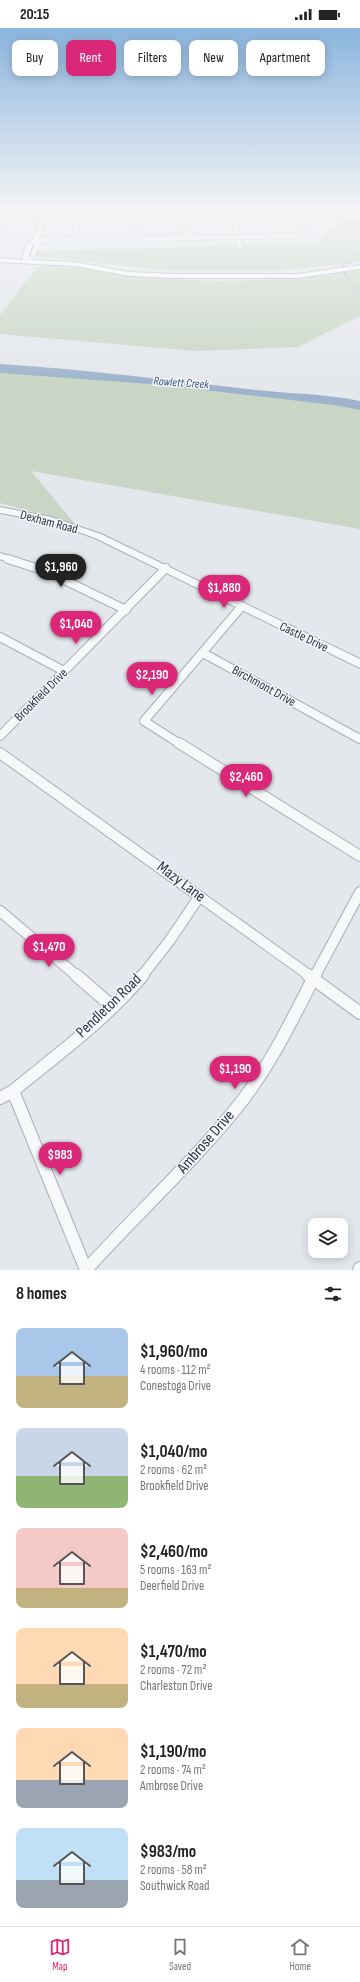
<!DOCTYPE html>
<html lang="en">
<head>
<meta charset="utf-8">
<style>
	:root { --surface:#fff; --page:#f2f2f2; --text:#222; --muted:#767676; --line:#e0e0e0; --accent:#db2777 }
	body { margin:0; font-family:"Sofia Sans Condensed",sans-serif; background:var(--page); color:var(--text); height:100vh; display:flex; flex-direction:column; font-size:15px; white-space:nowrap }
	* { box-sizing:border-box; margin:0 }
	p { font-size:13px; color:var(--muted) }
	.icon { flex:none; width:22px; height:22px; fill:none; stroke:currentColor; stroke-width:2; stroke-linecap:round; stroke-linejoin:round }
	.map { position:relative; height:1242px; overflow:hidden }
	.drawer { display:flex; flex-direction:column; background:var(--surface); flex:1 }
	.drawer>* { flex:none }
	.banner { position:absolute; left:12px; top:12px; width:336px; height:36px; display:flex; gap:8px }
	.tools { position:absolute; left:308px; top:1190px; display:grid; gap:8px }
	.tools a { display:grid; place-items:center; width:40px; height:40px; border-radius:8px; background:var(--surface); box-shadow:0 2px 10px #0003; font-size:20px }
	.price { position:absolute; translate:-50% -34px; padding:0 9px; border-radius:14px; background:var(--accent); color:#fff; font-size:13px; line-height:26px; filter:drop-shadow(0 1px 2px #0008) }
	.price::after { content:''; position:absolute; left:50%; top:24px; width:12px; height:9px; margin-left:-6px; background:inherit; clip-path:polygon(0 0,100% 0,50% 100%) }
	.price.current { background:#222; color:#fff }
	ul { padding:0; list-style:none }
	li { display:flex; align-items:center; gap:12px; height:100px; padding:0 16px }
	li span { display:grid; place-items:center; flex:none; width:112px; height:80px; border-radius:8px; color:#555 }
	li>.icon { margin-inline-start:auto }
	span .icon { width:48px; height:48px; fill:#fffc; stroke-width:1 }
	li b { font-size:17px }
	h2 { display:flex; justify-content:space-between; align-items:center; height:48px; padding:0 16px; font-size:17px }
	.pill { padding:0 14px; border-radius:8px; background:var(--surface); box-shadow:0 2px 10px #0003; font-size:14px; line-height:36px }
	.pill.current { background:var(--accent); color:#fff }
	.status { display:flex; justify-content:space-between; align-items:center; height:28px; padding:0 20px; background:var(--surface); direction:ltr }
	.status svg { height:11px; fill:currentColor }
	.dock { display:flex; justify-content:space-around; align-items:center; height:56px; border-top:1px solid var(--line); background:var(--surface); font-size:11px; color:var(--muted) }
	.dock a { display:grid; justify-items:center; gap:2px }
	.dock .current { color:var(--accent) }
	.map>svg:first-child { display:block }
</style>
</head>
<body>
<div class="status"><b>20:15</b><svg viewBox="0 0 49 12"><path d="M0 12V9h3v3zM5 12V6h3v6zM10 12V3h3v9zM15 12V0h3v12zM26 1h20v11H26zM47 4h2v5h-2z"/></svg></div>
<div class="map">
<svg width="360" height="1242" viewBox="0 0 360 1242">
	<rect width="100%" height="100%" fill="#e4e7ec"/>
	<path fill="#c9d6c5" d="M 341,190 L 360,192 L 360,234 L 274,243 L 171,243 L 35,228 L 37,223 L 315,216 Z
		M 41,236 L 102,243 L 144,250 L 217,253 L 299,251 L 360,242 L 360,288 L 298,319 L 195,323 L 0,306 L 0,287 L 25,254 Z
		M 0,344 L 138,352 L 360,378 L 360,501 L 31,443 L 75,496 L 0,475 Z"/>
	<path fill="#9fb4cc" d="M 0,336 C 83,341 165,352 248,361 C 285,366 323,365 360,373 L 360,382 L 334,377 L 150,356 L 0,345 Z"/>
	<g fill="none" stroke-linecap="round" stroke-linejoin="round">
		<path stroke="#9fb4cc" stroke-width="1" d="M 360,225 L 353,233 L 342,237 L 346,248 L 360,263"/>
		<g stroke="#a9aeb7" stroke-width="5">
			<path id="minor-far4" d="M 137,180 L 133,208 L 141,211 L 293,208 L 298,206 L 328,180
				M 185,180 L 186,211
				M 233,180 L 240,219
				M 342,180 L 360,183
				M 234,184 L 265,184
				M 0,212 L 15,180
				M 35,212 L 73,211 L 80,183 L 47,182"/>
		</g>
		<g stroke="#a9aeb7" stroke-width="8">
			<path id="minor-far3" d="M 0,528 L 11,532"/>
		</g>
		<g stroke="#a9aeb7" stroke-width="10">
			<path id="minor-far2" d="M 8,531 L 48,544 L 126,582
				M 0,609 L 64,643
				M 203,625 L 360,711
				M 0,708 L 166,540
				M 180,716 L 144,693 L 242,578"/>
		</g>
		<g stroke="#a9aeb7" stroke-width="12">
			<path id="minor-far1" d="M 179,715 L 360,828
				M 0,725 L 310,948
				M 0,883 L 77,948
				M 142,948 L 170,912 L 199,869
				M 315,948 L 360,864"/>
		</g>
		<g stroke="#a9aeb7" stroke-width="14">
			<path id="minor" d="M 76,947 L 113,979
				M 308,947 L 360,985
				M 13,1063 L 86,1242
				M 0,1070 L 13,1063 C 58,1026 105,992 143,947
				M 86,1242 C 137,1185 195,1133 242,1073 C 272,1034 293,990 315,947
				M 359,1242 L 360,1240"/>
		</g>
		<g stroke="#a9aeb7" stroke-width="2">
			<path id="tertiary" d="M 0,479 L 51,489 L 101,506 L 360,631 L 360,640 L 95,510 L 50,494 L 0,485 Z"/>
		</g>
		<g stroke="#a9aeb7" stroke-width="2">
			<path id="secondary" d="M 46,180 L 50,180 L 38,212 L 41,215 L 32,232 L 74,234 L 130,244 L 175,246 L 298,246 L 360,237 L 360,241 L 298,250 L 175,250 L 130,248 L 74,238 L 0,234 L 0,230 L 23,232 L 22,230 L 28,215 L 33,211 ZM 35,215 L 30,229 L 28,230 L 33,216 Z"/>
		</g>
		<use href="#minor-far4" stroke="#f7f8fa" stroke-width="4"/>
		<use href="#minor-far3" stroke="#f7f8fa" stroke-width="6"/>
		<use href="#minor-far2" stroke="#f7f8fa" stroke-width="8"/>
		<use href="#minor-far1" stroke="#f7f8fa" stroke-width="10"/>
		<use href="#minor" stroke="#f7f8fa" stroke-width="12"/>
		<use href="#tertiary" fill="#f7f8fa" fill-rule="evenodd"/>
		<use href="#secondary" fill="#fff" fill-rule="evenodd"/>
	</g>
	<linearGradient id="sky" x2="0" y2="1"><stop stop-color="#8bb4dd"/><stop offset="0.51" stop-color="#f3f4f6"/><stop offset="1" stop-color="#f3f4f6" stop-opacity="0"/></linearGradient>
	<rect width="360" height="354" fill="url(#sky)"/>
	<g text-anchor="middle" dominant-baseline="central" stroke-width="3" stroke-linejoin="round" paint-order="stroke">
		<g font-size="12" font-style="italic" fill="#34527a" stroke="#f4f6f9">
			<text transform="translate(181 355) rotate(4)">Rowlett Creek</text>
		</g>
		<g font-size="13" fill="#2b3445" stroke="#f4f6f9">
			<text transform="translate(49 494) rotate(15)">Dexham Road</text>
			<text transform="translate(304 609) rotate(26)">Castle Drive</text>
			<text transform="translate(264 658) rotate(29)">Birchmont Drive</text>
			<text transform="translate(41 667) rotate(-45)">Brookfield Drive</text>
		</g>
		<g font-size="16" fill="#2b3445" stroke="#f4f6f9">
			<text transform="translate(181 854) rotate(37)">Mazy Lane</text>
			<text transform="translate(109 978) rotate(-44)">Pendleton Road</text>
			<text transform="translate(206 1114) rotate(-49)">Ambrose Drive</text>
		</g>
	</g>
</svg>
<div class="tools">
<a><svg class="icon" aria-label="layers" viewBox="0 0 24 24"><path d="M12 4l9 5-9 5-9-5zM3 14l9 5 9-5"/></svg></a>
</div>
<b class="price current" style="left:61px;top:560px">$1,960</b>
<b class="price" style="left:224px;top:581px">$1,880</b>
<b class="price" style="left:76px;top:617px">$1,040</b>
<b class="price" style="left:152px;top:668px">$2,190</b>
<b class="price" style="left:246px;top:770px">$2,460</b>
<b class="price" style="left:49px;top:940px">$1,470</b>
<b class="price" style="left:235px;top:1062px">$1,190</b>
<b class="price" style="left:60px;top:1148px">$983</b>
<div class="banner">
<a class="pill">Buy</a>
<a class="pill current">Rent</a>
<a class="pill">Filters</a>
<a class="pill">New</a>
<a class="pill">Apartment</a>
</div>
</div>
<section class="drawer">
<h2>8 homes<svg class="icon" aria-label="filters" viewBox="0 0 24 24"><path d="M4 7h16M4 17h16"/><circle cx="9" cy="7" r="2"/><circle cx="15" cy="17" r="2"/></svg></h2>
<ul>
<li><span style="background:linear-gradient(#a9c7e8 60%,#c2b280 0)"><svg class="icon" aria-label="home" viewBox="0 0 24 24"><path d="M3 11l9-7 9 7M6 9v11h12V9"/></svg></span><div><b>$1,960/mo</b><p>4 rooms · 112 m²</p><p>Conestoga Drive</p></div></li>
<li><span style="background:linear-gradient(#c9d6e8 60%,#8fb573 0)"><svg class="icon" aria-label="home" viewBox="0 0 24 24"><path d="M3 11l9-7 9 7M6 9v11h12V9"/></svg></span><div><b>$1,040/mo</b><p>2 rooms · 62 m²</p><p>Brookfield Drive</p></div></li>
<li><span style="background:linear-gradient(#f6c9c9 75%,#c2b280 0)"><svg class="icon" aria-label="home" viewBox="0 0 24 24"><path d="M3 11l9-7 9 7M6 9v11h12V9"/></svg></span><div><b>$2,460/mo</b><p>5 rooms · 163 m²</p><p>Deerfield Drive</p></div></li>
<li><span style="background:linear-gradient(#ffd9b3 70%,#c2b280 0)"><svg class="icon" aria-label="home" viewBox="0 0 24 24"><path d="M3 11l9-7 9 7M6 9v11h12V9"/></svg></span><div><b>$1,470/mo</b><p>2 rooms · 72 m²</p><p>Charleston Drive</p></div></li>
<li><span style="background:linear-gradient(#ffd9b3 65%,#9aa5b1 0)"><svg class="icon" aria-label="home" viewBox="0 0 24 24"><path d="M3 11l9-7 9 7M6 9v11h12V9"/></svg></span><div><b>$1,190/mo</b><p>2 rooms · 74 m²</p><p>Ambrose Drive</p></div></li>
<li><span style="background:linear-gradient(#bfe0f5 65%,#9aa5b1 0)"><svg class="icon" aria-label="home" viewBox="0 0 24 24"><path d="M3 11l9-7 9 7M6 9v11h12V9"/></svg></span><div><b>$983/mo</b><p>2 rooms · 58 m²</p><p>Southwick Road</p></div></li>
</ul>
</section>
<nav class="dock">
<a class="current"><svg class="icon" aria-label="map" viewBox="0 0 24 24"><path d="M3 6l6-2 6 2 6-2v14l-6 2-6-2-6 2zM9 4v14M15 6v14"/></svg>Map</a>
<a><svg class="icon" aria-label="saved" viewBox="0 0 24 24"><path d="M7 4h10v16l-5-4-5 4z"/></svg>Saved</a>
<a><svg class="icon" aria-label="home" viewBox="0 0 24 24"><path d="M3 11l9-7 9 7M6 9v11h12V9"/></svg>Home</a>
</nav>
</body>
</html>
